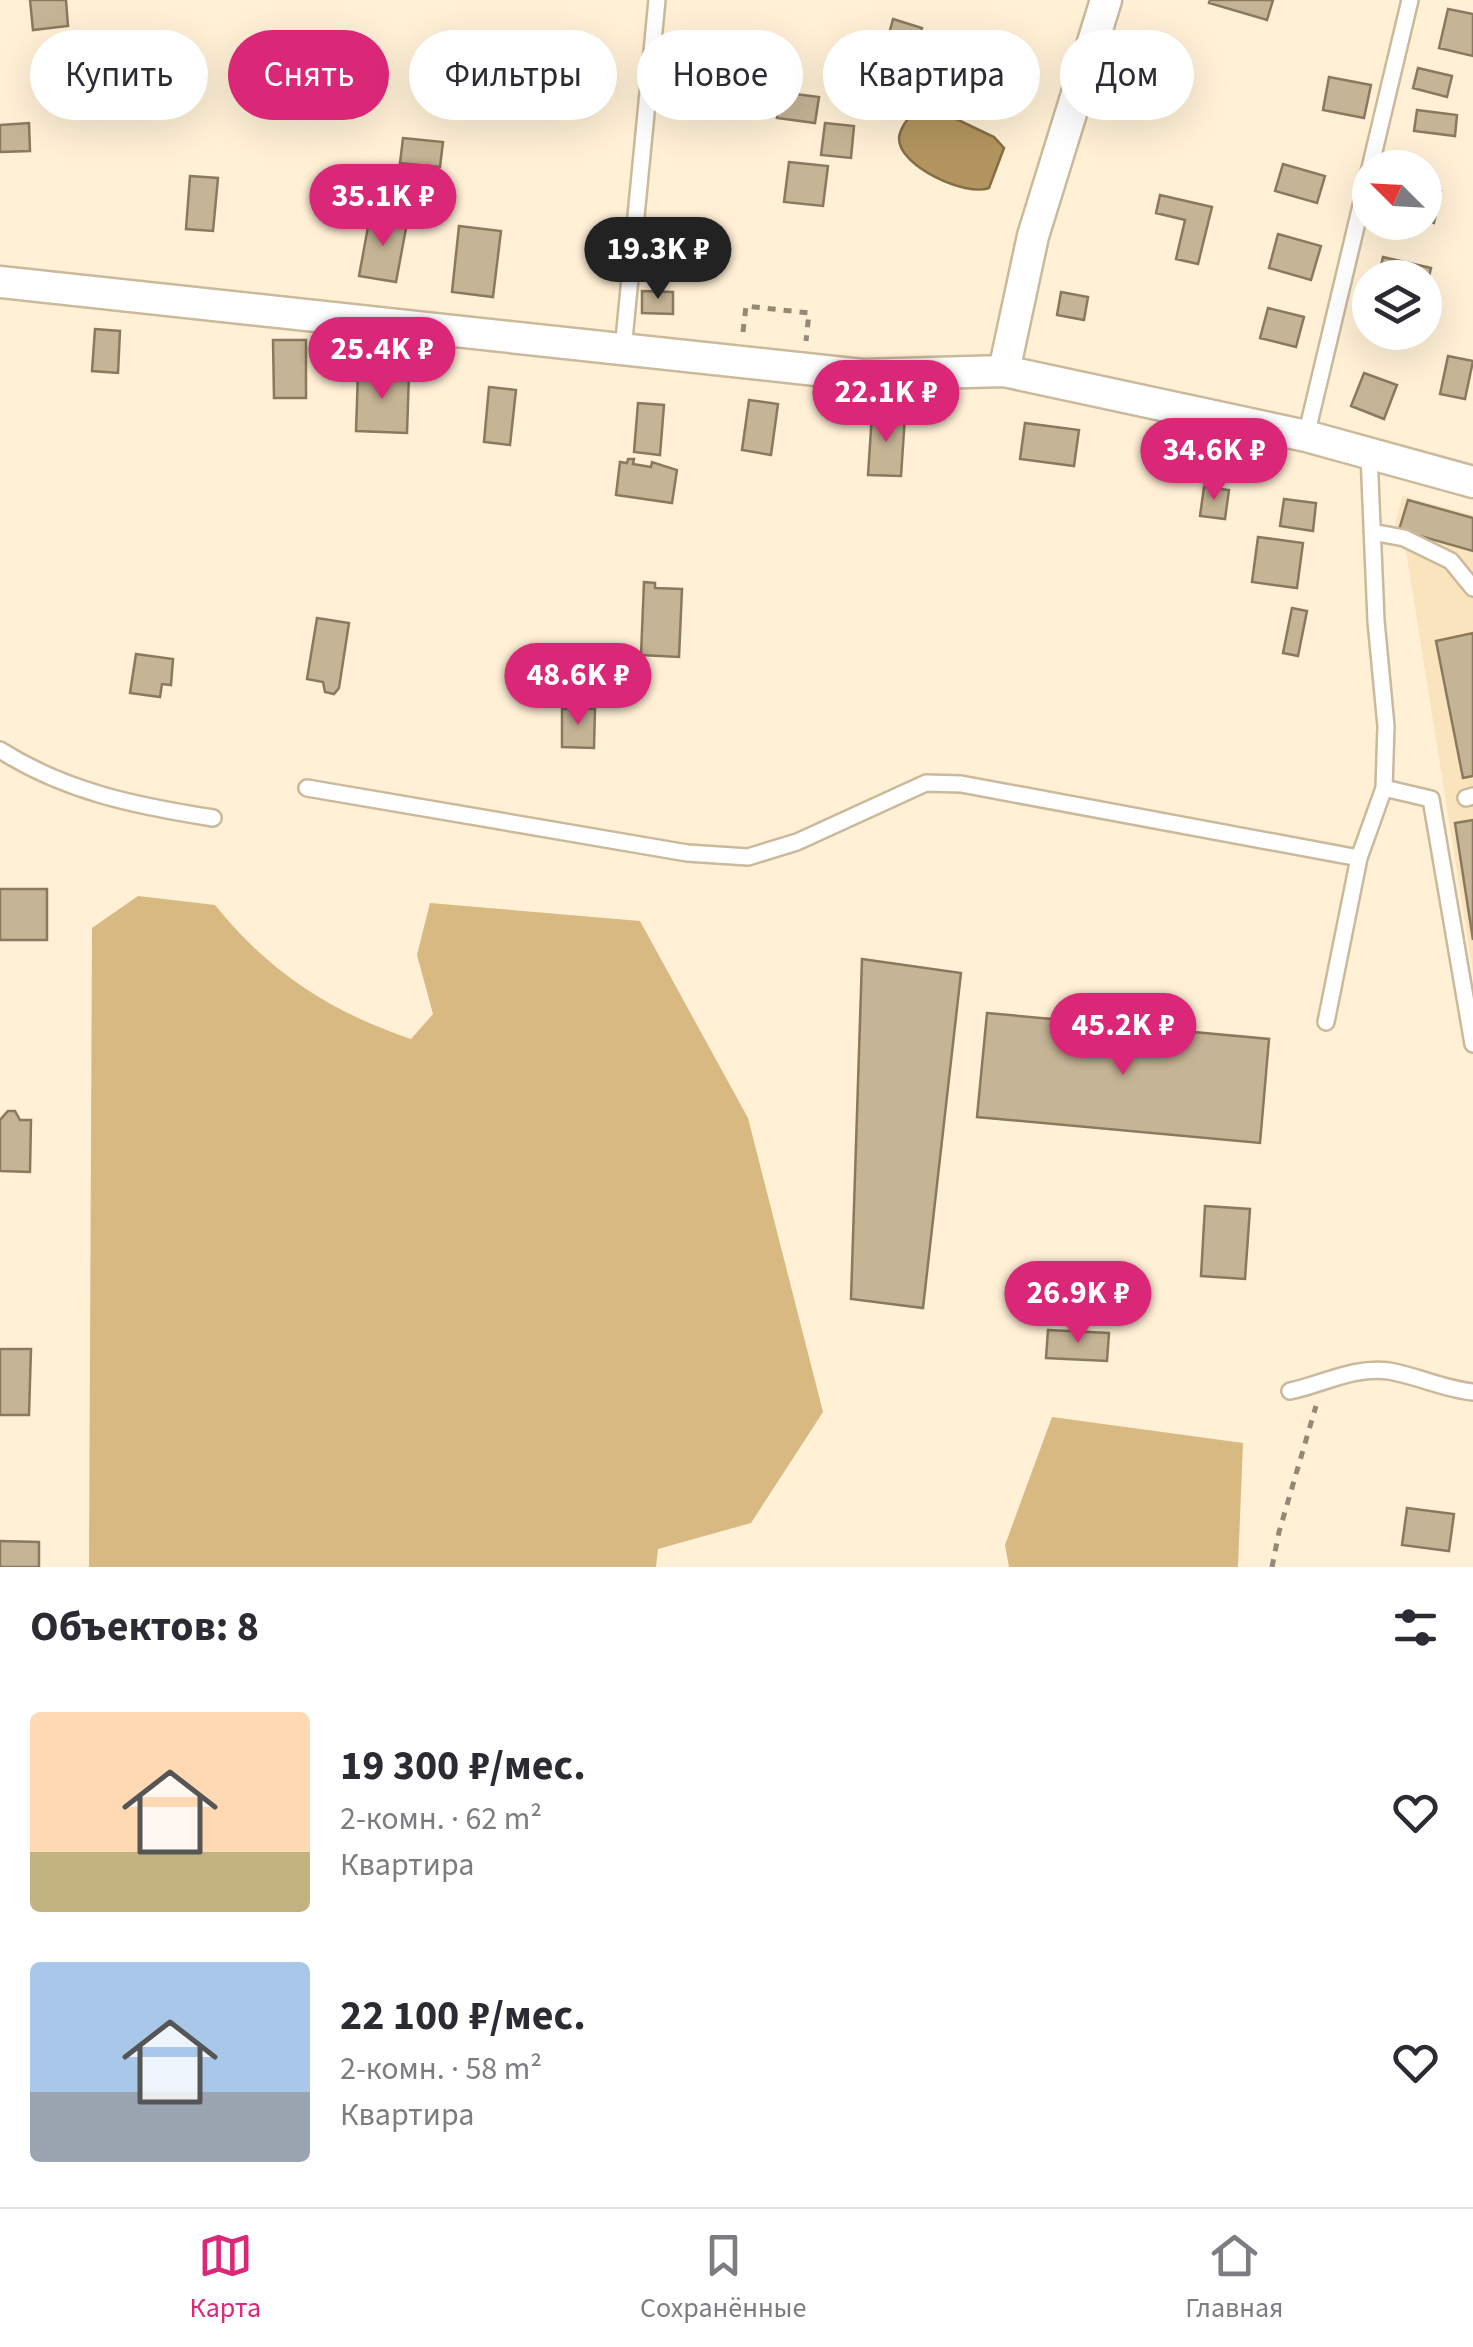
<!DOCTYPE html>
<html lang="ru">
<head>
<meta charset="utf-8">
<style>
	:root { --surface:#fff; --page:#f2f2f3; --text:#2b2b33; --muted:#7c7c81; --line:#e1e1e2; --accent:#db2777 }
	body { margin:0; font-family:"Source Sans 3",sans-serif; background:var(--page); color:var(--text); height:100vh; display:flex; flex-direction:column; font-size:38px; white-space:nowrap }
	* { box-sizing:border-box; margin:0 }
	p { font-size:32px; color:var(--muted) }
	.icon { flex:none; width:55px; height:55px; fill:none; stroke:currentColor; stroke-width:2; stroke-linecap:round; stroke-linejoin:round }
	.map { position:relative; height:1567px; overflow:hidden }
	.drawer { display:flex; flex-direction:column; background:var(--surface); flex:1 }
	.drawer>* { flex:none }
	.hud { position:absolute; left:30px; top:30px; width:1415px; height:90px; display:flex; gap:20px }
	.needle { width:65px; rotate:294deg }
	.buttons { position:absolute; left:1352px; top:150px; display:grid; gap:20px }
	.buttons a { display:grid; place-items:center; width:90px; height:90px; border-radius:50%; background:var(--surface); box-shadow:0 10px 40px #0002; font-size:50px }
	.price { position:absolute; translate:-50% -85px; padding:0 22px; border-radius:35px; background:var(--accent); color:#fff; font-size:32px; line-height:65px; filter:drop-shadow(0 2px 5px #0008) }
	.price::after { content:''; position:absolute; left:50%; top:60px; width:30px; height:22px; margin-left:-15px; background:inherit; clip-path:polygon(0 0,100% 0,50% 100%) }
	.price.selected { background:#222; color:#fff }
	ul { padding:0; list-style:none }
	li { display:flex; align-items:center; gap:30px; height:250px; padding:0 30px }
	li span { display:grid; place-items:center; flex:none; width:280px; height:200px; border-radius:10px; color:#555 }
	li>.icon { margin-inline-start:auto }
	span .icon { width:120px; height:120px; fill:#fffc; stroke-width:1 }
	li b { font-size:42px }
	h2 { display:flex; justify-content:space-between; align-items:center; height:120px; padding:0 30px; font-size:42px }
	.pill { padding:0 35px; border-radius:45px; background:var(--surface); box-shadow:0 10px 40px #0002; font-size:35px; line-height:90px }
	.pill.selected { background:var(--accent); color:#fff }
	.menu { display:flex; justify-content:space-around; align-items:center; height:140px; border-top:2px solid var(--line); background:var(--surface); font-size:28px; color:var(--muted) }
	.menu a { display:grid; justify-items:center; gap:5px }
	.menu .selected { color:var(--accent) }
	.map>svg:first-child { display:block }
</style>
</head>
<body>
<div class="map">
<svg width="1473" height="1567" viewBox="0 0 1473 1567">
	<rect width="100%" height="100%" fill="#fff0d6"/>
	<path fill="#fae4bd" d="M 1403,496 L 1473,515 L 1473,972 L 1403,532 L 1394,529 Z"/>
	<path fill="#d8b982" d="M 138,896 L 215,905 C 270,973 329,1011 411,1039 L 433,1014 L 417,955 L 430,903 L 640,921 L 748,1118 L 823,1412 L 751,1523 L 658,1549 L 656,1567 L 89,1567 L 92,928 Z
		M 1052,1417 L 1243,1443 L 1238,1567 L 1009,1567 L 1005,1545 Z"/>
	<path fill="#b3955f" stroke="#856e45" stroke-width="2.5" d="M 931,107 L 994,137 L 1004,148 L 989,188 C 966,197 898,166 899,138 C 900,127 909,118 915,110 Z"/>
	<path fill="#c5b495" stroke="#8a795c" stroke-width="2.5" d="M 30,0 L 66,0 L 68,26 L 33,30 Z
		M 1210,0 L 1273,0 L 1267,20 L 1209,3 Z
		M 1448,9 L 1473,14 L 1473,56 L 1439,48 Z
		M 893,19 L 922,28 L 914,57 L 885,49 Z
		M 693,43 L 725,46 L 723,58 L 731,62 L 730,73 L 722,75 L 720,87 L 689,84 Z
		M 1418,68 L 1452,76 L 1447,97 L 1413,88 Z
		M 1329,77 L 1371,85 L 1364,118 L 1323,110 Z
		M 780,92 L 819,97 L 815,123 L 777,118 Z
		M 1417,110 L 1457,115 L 1455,136 L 1414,131 Z
		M 29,123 L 30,151 L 0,152 L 0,125 Z
		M 825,123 L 854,126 L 851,158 L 821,155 Z
		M 403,138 L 443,142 L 440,167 L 400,163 Z
		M 789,162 L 828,166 L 823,206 L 784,202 Z
		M 1283,164 L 1325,176 L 1317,203 L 1275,191 Z
		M 190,176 L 218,178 L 213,231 L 186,229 Z
		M 1425,188 L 1441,191 L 1434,223 L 1425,221 Z
		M 1160,195 L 1212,207 L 1198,264 L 1176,259 L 1185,220 L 1156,213 Z
		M 370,216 L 407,223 L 396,282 L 359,276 Z
		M 459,226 L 501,231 L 493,297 L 452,292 Z
		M 1278,234 L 1321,246 L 1311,280 L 1269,268 Z
		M 1383,257 L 1431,268 L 1425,294 L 1425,278 L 1378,278 Z
		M 642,291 L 673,292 L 673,314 L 642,313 Z
		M 1061,292 L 1088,297 L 1084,320 L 1057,315 Z
		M 1268,308 L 1304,317 L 1296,347 L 1260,338 Z
		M 95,329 L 120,331 L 118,373 L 92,371 Z
		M 273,340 L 306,340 L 306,398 L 274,398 Z
		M 1448,356 L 1473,361 L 1465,399 L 1440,394 Z
		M 358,372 L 409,374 L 407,433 L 356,431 Z
		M 1364,373 L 1397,385 L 1384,419 L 1351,406 Z
		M 489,387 L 516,390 L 510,445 L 484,442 Z
		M 749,400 L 778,404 L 771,455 L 742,450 Z
		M 638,403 L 664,405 L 660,455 L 634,452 Z
		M 872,414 L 905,416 L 901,476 L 868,475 Z
		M 1025,423 L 1079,430 L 1074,466 L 1020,459 Z
		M 628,459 L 634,459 L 633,464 L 651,467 L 652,462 L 677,470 L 672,503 L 616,495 L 620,462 L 627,463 Z
		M 1204,487 L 1229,490 L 1225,519 L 1200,516 Z
		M 1284,499 L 1316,503 L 1313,531 L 1280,526 Z
		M 1408,500 L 1473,518 L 1473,551 L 1399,530 Z
		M 1258,537 L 1303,543 L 1297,588 L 1252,582 Z
		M 644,582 L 655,583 L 655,588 L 682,589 L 679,657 L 641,655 Z
		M 1292,608 L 1307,611 L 1298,656 L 1283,653 Z
		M 317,618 L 349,623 L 339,688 L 334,694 L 325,692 L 323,682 L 307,679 Z
		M 1473,633 L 1473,776 L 1463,778 L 1436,641 Z
		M 136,654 L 173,659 L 171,685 L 162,684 L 160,697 L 130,693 Z
		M 562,709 L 595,709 L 594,748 L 562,747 Z
		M 1473,820 L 1473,940 L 1455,823 Z
		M 0,889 L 47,889 L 47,940 L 0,940 Z
		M 862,959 L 961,973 L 923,1308 L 851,1299 Z
		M 987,1013 L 1269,1039 L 1260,1143 L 977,1117 Z
		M 8,1111 L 15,1111 L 20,1120 L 31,1120 L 30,1172 L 0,1171 L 0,1120 Z
		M 1205,1206 L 1250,1209 L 1245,1279 L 1201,1276 Z
		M 1048,1330 L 1109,1333 L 1107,1361 L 1046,1358 Z
		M 0,1349 L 31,1349 L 29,1415 L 0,1415 Z
		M 1407,1508 L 1454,1514 L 1449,1551 L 1402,1545 Z
		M 0,1541 L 39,1542 L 39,1567 L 0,1567 Z"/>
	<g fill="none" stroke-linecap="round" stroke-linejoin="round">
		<g stroke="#cab99a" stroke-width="20">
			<path id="lane" d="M 1370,168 L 1410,0
				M 623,350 L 657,0
				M 1306,436 L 1370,168
				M 1372,532 L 1404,538 L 1451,561 L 1473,588
				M 0,750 C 66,792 137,806 213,818
				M 307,788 L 687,853 L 748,857 L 797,842 L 926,783 L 961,784 L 1359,858 L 1384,788 L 1386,726 L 1376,621 L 1369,454
				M 1384,788 L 1431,799 L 1473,1044
				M 1466,798 L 1473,796
				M 1326,1022 L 1359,858
				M 1290,1391 C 1323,1384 1355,1366 1389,1371 C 1418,1376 1443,1389 1473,1392"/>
		</g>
		<g stroke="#cab99a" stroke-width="35">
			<path id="street" d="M 0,282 L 862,375 L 1004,371 L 1306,436 L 1473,482
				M 1004,371 L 1033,236 L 1106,0"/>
		</g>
		<path stroke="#948976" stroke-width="5" stroke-dasharray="8 8" stroke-linecap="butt" d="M 743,332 L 746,306 L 809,313 L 806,341
			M 1272,1567 L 1279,1532 L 1316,1406"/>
		<use href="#lane" stroke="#fff" stroke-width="15"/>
		<use href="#street" stroke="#fff" stroke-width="30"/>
	</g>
</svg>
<div class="buttons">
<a><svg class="needle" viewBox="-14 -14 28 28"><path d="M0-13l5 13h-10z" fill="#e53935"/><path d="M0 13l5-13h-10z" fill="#7c7c81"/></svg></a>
<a><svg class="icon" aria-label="layers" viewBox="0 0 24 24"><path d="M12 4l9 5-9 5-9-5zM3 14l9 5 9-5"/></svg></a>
</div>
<b class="price" style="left:383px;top:249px">35.1K ₽</b>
<b class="price selected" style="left:658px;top:302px">19.3K ₽</b>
<b class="price" style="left:382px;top:402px">25.4K ₽</b>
<b class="price" style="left:886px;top:445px">22.1K ₽</b>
<b class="price" style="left:1214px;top:503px">34.6K ₽</b>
<b class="price" style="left:578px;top:728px">48.6K ₽</b>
<b class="price" style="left:1123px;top:1078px">45.2K ₽</b>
<b class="price" style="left:1078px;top:1346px">26.9K ₽</b>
<div class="hud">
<a class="pill">Купить</a>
<a class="pill selected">Снять</a>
<a class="pill">Фильтры</a>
<a class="pill">Новое</a>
<a class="pill">Квартира</a>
<a class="pill">Дом</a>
</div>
</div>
<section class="drawer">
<h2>Объектов: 8<svg class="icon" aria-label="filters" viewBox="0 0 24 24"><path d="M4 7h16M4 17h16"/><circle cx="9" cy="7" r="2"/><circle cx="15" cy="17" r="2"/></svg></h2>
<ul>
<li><span style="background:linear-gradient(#ffd9b3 70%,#c2b280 0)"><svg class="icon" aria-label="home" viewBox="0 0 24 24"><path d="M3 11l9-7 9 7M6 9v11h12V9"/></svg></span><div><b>19 300 ₽/мес.</b><p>2-комн. · 62 m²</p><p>Квартира</p></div><svg class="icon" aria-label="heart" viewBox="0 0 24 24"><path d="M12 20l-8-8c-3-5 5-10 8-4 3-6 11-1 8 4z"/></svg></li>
<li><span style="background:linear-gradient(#a9c7e8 65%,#9aa5b1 0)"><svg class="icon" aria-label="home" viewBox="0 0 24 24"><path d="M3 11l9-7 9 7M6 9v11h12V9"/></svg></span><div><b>22 100 ₽/мес.</b><p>2-комн. · 58 m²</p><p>Квартира</p></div><svg class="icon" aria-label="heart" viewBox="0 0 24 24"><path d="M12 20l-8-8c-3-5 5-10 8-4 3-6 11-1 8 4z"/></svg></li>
</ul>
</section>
<nav class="menu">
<a class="selected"><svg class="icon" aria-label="map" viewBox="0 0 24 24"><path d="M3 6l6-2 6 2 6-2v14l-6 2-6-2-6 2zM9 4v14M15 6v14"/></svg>Карта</a>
<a><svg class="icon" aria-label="saved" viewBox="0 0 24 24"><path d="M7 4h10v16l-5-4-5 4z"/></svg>Сохранённые</a>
<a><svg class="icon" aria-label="home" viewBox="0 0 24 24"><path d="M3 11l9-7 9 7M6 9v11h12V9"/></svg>Главная</a>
</nav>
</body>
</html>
